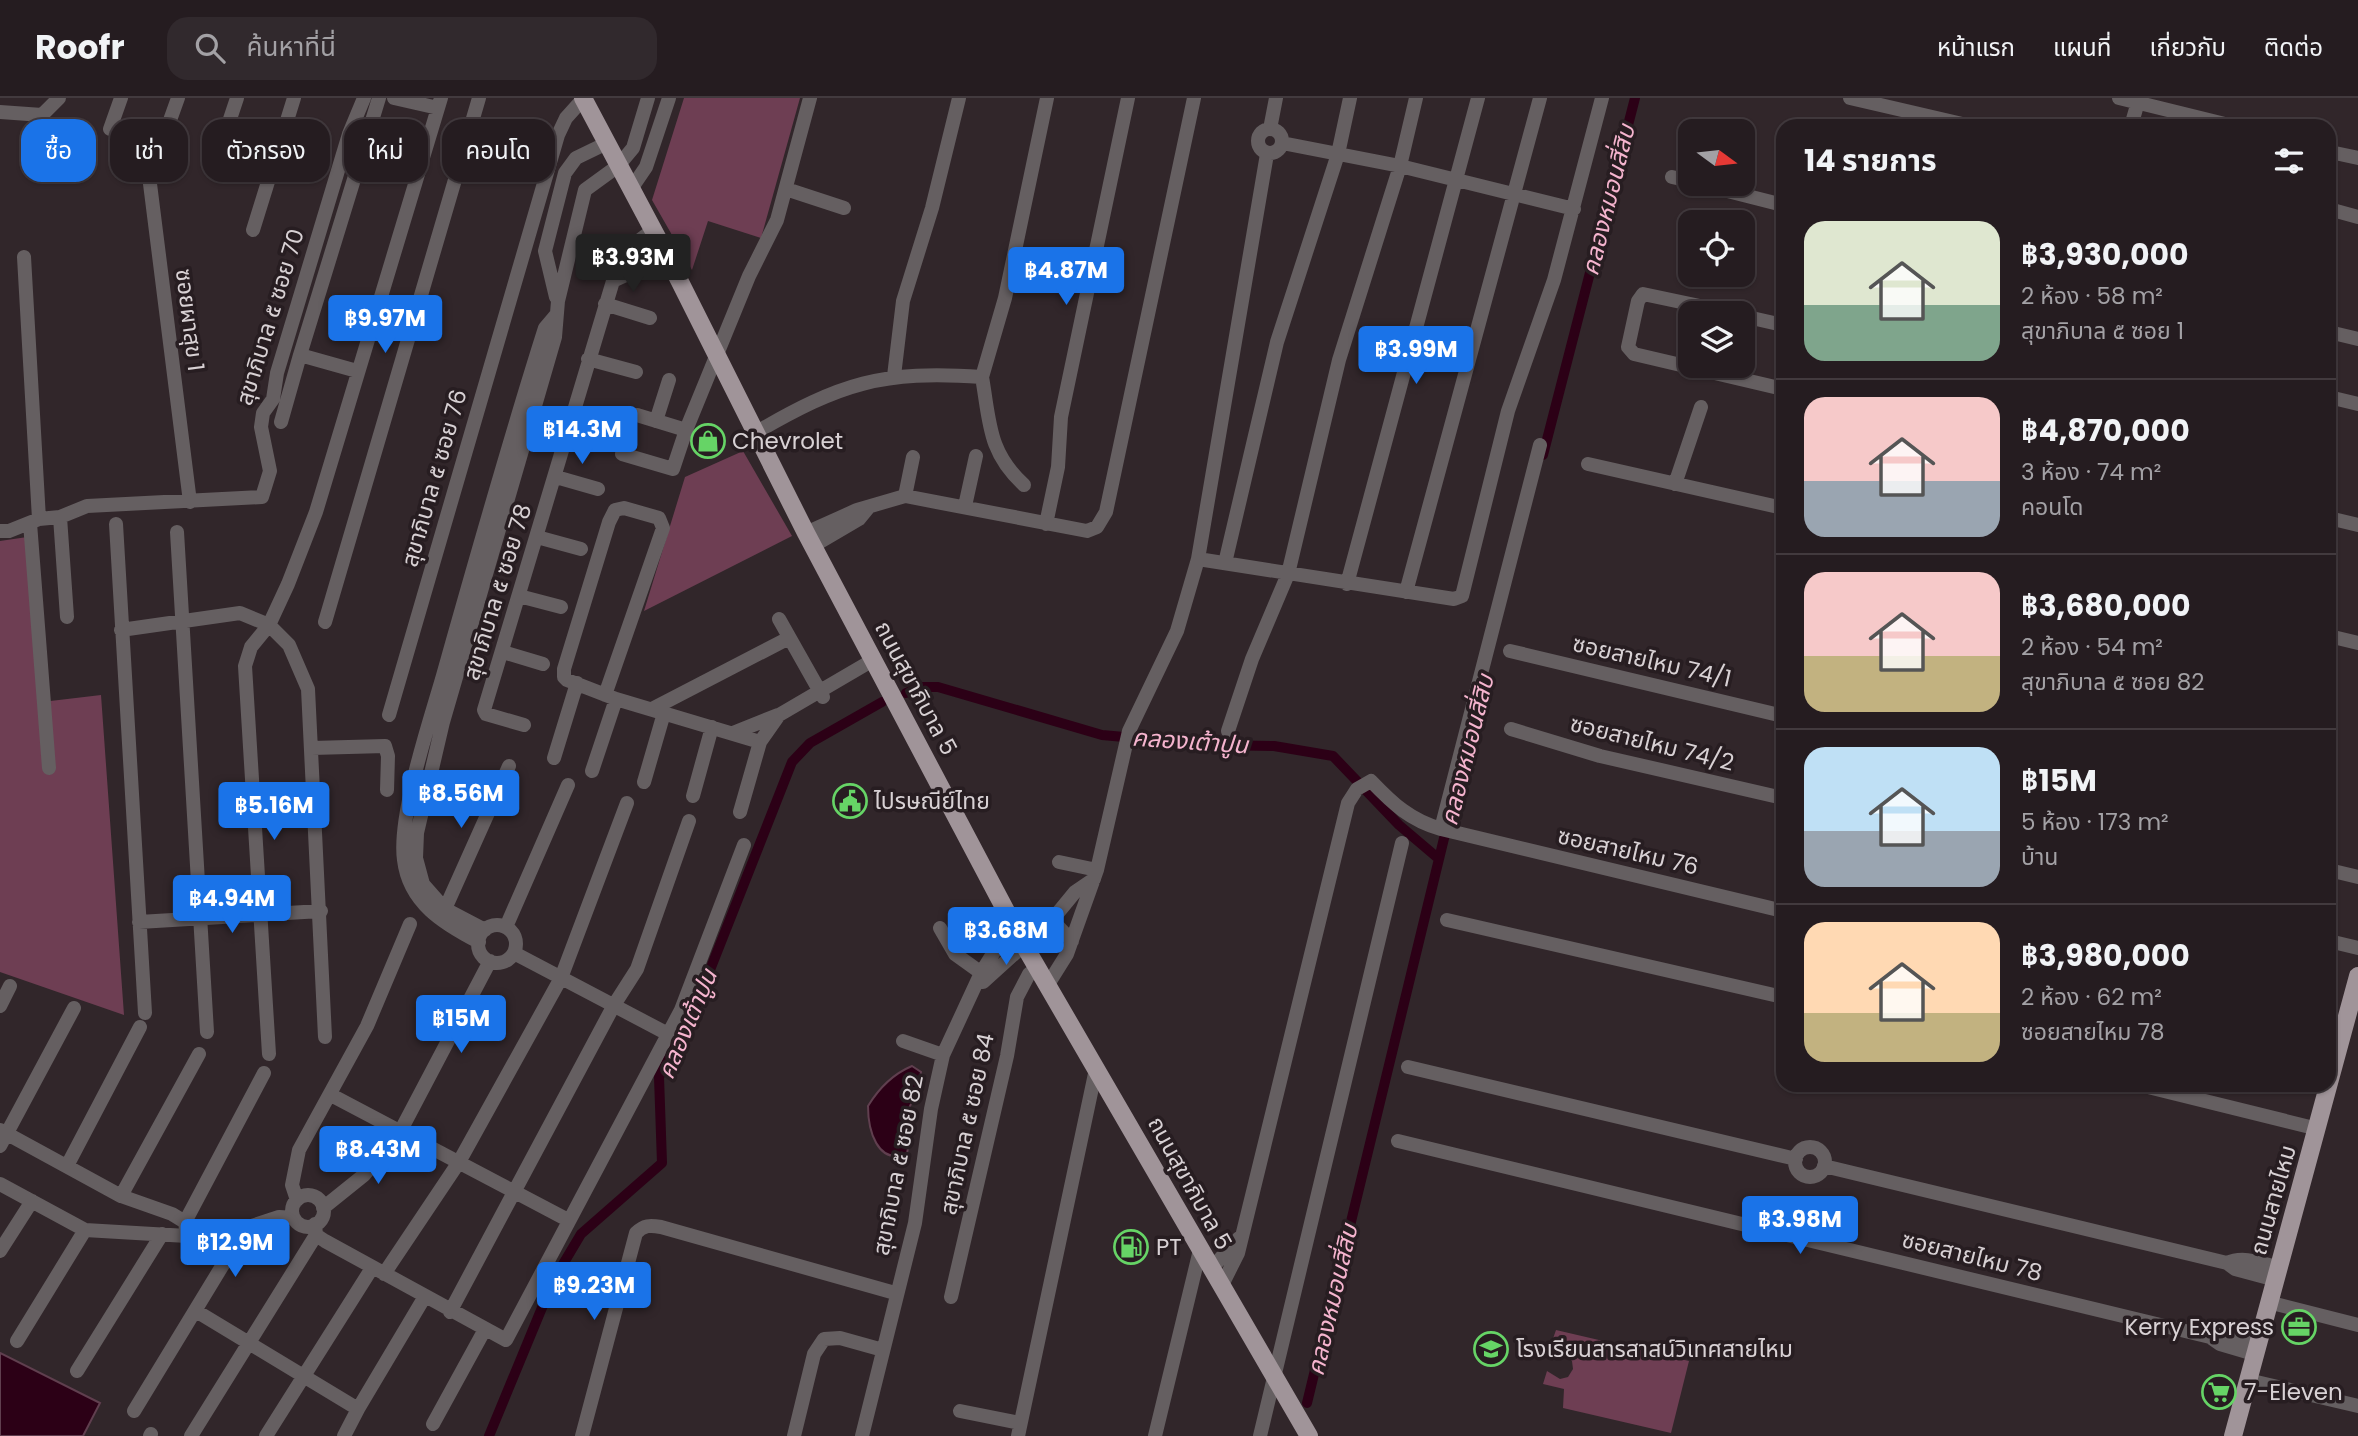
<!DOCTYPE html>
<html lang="th">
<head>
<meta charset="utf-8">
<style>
	:root { --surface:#251c20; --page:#31292d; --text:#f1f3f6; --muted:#a3a1a5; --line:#423a3e; --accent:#1a73e8 }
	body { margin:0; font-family:Poppins,"Noto Sans Thai",sans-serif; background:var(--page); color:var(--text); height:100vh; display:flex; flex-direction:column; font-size:26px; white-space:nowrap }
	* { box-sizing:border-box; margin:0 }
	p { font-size:23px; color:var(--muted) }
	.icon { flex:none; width:38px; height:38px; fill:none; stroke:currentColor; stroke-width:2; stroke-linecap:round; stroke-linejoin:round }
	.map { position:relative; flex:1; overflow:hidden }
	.drawer { position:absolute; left:1776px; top:21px; width:560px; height:973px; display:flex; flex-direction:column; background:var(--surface); border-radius:21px; box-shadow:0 2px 5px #0004,0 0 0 2px var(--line) }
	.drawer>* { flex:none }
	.guide { position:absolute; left:21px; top:21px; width:665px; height:63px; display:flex; gap:14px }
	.needle { width:46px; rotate:105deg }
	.buttons { position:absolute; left:1678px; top:21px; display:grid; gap:14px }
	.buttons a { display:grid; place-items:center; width:77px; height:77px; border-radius:14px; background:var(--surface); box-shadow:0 2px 5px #0004,0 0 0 2px var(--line); font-size:35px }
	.price { position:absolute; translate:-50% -60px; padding:0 16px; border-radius:7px; background:var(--accent); color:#fff; font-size:23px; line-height:46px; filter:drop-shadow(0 2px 4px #0008) }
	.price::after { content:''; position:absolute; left:50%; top:42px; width:21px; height:16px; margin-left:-10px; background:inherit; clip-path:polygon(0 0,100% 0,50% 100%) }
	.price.selected { background:#222; color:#fff }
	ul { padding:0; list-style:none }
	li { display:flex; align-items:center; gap:21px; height:175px; padding:0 28px }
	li+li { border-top:2px solid var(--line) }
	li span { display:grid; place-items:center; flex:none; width:196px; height:140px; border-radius:21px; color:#555 }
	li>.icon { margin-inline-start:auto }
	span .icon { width:84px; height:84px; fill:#fffc; stroke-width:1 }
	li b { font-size:30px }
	h2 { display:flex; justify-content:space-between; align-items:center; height:84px; padding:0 28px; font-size:30px }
	.pill { padding:0 24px; border-radius:21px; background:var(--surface); box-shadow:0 2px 5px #0004,0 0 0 2px var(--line); font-size:24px; line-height:63px }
	.pill.selected { background:var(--accent); color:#fff }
	header { display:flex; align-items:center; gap:42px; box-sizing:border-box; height:98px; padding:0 35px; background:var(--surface); border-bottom:2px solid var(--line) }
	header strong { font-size:33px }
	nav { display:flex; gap:38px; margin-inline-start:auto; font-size:24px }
	.search { width:490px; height:63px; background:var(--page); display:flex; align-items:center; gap:18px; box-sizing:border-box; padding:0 24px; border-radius:21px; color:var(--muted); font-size:26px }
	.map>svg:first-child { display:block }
</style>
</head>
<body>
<header>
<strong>Roofr</strong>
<div class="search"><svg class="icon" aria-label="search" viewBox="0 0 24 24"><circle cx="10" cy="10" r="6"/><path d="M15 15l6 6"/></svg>ค้นหาที่นี่</div>
<nav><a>หน้าแรก</a><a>แผนที่</a><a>เกี่ยวกับ</a><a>ติดต่อ</a></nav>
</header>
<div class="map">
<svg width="2358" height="1338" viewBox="0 0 2358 1338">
	<rect width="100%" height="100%" fill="#31262a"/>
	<path fill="#6e3e53" d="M 684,0 L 800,0 L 761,140 L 708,123 L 692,172 L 652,102 Z
		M 743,353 L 792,438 L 644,513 L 685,379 Z
		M 34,438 L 42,604 L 101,597 L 124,917 L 0,874 L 0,443 Z
		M 1556,1232 L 1689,1263 L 1671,1335 L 1563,1310 L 1564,1291 L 1543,1286 L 1547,1273 L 1560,1281 L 1568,1279 L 1573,1271 L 1572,1263 L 1560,1254 L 1548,1255 Z"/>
	<path fill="#2c0016" stroke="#603f4f" stroke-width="2" d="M 912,968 L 921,974 L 918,992 L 904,1020 L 910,1037 L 907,1056 C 877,1067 868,1032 868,1008 C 879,990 893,976 912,968 Z
		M 0,1255 L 100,1305 L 83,1338 L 0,1338 Z"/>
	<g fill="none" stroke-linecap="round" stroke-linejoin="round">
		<path stroke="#2c0016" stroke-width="10" d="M 1543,357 L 1635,0
			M 906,595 L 920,589 L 938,589 L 1102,637 L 1213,647 L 1274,648 L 1333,658 L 1399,727 L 1439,761
			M 1307,1305 L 1447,728
			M 489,1338 L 553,1183 L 581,1136 L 662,1065 L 659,979 L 695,910 L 792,664 L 810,645 L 882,604"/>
		<path stroke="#655f61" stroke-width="14" d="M 394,0 L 438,10
			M 1850,0 L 1971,28
			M 2119,0 L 2233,28
			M 0,14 L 42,17 L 59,0
			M 2131,28 L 2138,4
			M1258 43a12 12 0 1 1 24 0a12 12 0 1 1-24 0Z
			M 110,31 L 121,0
			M 1270,31 L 1276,0
			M 164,39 L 178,0
			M 1282,45 L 1400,68 L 1574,111
			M 145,46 L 190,404
			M 219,54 L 237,0
			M 2335,55 L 2358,60
			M 1672,79 L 1690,83
			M 1700,86 L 1783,107
			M 631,91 L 646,69 L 669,0
			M 786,91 L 844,110
			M 2329,111 L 2358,119
			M 253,132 L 294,0
			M 24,159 L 39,421
			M 613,183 L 667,158
			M 556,199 L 545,153 L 565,75 L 576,60 L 607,45
			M 605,206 L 650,220
			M 1733,215 L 1643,196 L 1638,203 L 1628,249 L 1634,256 L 1783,291
			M 1743,218 L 1783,227
			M 2329,234 L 2358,241
			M 588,261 L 636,274
			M 357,273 L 300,257 L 379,0
			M 894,278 L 903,203 L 932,110 L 959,0
			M 982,279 C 990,325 988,354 1024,387
			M 2329,299 L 2358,306
			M 637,317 L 686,332 L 749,178 L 777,122 L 810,0
			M 572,320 L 617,333
			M 656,323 L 669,282
			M 281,324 L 300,257
			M 755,335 C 841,285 882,272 982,279 L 1005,200 L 1047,0
			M 1540,347 L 1441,731 L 1783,813
			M 622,356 L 673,371 L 686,332
			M 1588,366 L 1783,410
			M 556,379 L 598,391
			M 1675,386 L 1701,309
			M 905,398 L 913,359
			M 965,408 L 976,358
			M 60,419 L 67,519
			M 2329,420 L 2358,427
			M 30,425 L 49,670
			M 116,426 L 145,915
			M 1046,426 L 1058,369 L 1061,319 L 1128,0
			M 0,433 L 9,433 L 39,421 L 60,419 L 87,408 L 262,399 L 270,373 L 261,329 L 263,315 L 273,301 L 277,275 L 349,36 L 364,0
			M 177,434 L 207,934
			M 806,435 L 857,412 L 905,398 L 1087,433 L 1097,429 L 1106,414 L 1194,0
			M 537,439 L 581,451
			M 813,448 L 859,421 L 868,410
			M 1198,461 L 1454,501 L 1462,498 L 1508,313 L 1554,182 L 1602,0
			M 1225,465 L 1277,244 L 1338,56 L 1350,0
			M 1347,486 L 1478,0
			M 1406,494 L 1540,0
			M 519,498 L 561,509
			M 779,521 L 823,599
			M 325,524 L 479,0
			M 121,532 L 240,515 L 269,527 L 289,547 L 308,591 L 325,939
			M 2329,538 L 2358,545
			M 1510,553 L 1783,618
			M 503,554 L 543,566
			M 605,597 L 663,430 L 659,420 L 624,410 L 615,412 L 609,424 L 564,571 L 564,579 L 567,582 L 616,601 L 760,644
			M 652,611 L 789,540
			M 389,617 L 558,37 L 566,20 L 583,1
			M 524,627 L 486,616 L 484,612 L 613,183 L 618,158 L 653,132
			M 1511,631 L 1600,658 L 1783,700
			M 1228,633 L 1252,561 L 1288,476 L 1339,262 L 1400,68 L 1416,0
			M 733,635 L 778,617
			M 312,650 L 385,648 L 388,658 L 387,692
			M 554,660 L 577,585
			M 592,673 L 616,601
			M 644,684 L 664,615
			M 693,698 L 712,629
			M 740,714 L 760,644 L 779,617 L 873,562
			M 1059,764 L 1097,772
			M 2329,772 L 2358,779
			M 445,811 L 509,668
			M 1052,822 L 1072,843
			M 1447,822 L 1783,899
			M 139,824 L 321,813
			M478 846a19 19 0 1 1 38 0a19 19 0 1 1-38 0Z
			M 506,829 L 568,687
			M 940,830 L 955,856 L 987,879
			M 485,832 L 445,811 L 423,786 L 416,760 L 417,735 L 443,624 L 555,239 L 558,203 L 585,92 L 618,68 L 633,50 L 648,0
			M 1021,840 L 1052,822 L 1075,794 L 1094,781
			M 2329,843 L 2358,850
			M 479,844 C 444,826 409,805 404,762 C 398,718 429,626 442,581 C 475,464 508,346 545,230 L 556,217
			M 514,855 L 668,936
			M 983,884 L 1024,847
			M 1047,888 L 1067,856 L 1097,772 L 1129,633 L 1177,533 L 1198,461 L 1267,56
			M 0,908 L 10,888
			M 903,943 L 943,957
			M 269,956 L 245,568 L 251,549 L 269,527 L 288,486 L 316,414 L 441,0
			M 1408,969 L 1796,1061
			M 2140,987 L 2318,1031
			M 331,997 L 568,1122
			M 0,1032 L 121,1098 L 172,1116 L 185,1124 L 187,1138 L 227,1136 L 279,1119 L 294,1120
			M 1398,1043 L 2210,1239 L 2220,1246 L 2254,1256
			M 0,1048 L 74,910
			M1795 1064a15 15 0 1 1 30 0a15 15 0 1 1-30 0Z
			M 68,1066 L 140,929
			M 1824,1068 L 2227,1165 L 2235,1171 L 2276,1182
			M 0,1086 L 85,1132 L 187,1138
			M292 1113a16 16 0 1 1 32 0a16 16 0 1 1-32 0Z
			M 121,1098 L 199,956
			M 297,1102 L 292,1087 L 299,1052 L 367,928 L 410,826
			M 323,1110 L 364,1077 L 400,1034 L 490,863
			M 185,1124 L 264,975
			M 315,1126 L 316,1137 L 325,1143 L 506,1242 L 681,912 L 744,747
			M 0,1153 L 32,1103
			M 2227,1165 C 2244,1157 2263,1166 2280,1170
			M 1211,1171 L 1239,1140
			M 384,1176 L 459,1064 L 561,880 L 627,705
			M 1221,1189 L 1238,1155 L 1348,705 L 1357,691 L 1371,683 C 1393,706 1410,722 1441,731
			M 951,1199 L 1007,958 L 1017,899 L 1029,876 L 1038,869
			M 2268,1204 L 2358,1227
			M 196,1213 L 358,1311 L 424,1200
			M 450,1214 L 614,907 L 637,871 L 689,723
			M 2215,1238 L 2222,1237 L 2257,1245
			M 17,1243 L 85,1132
			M 77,1273 L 162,1136
			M 2248,1282 L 2358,1308
			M 134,1313 L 227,1160 L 227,1136
			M 960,1313 L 1020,1325
			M 433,1326 L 484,1233
			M 150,1338 L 151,1336
			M 191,1338 L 316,1137
			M 266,1338 L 372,1170
			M 344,1338 L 358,1311
			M 582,1338 L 636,1135 C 644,1127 650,1127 661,1129 L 895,1195
			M 794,1338 L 814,1256 L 824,1241 L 840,1240 L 883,1252
			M 862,1338 L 915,1125 L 931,1011 L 943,957 L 981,875 L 994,854 L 1016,832
			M 1018,1338 L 1096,971
			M 1155,1338 L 1200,1152
			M 1260,1338 L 1402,745"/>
		<path stroke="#a09499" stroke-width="18" d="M 583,0 L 667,158 L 806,435 L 1024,847 L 1309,1338
			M 2233,1338 L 2358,878"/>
	</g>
	<defs>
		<g id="shop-ring" transform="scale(1.75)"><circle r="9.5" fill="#271d21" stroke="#66d466" stroke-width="1.5"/><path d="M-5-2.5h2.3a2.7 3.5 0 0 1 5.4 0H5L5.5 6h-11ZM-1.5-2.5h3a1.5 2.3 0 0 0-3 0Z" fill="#66d466"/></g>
		<g id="civic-ring" transform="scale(1.75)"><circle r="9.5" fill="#271d21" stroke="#66d466" stroke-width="1.5"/><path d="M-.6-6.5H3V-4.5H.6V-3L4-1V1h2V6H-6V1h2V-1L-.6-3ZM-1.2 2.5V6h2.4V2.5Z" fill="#66d466"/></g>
		<g id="fuel-ring" transform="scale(1.75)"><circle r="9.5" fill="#271d21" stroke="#66d466" stroke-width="1.5"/><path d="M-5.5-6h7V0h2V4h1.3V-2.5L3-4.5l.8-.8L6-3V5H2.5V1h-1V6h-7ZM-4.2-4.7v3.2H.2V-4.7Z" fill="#66d466"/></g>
		<g id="office-ring" transform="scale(1.75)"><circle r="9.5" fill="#271d21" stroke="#66d466" stroke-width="1.5"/><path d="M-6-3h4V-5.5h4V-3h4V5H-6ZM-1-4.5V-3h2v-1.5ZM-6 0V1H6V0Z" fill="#66d466"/></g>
		<g id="school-ring" transform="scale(1.75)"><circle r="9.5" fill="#271d21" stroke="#66d466" stroke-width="1.5"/><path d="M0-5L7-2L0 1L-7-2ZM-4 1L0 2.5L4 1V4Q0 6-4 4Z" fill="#66d466"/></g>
		<g id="supermarket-ring" transform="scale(1.75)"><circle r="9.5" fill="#271d21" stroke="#66d466" stroke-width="1.5"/><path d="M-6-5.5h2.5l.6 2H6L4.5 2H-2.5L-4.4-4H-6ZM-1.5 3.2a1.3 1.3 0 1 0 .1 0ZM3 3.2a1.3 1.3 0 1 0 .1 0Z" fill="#66d466"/></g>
	</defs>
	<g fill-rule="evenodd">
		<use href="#shop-ring" x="708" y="343"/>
		<use href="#civic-ring" x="850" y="703"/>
		<use href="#fuel-ring" x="1131" y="1149"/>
		<use href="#office-ring" x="2299" y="1229"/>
		<use href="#school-ring" x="1491" y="1251"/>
		<use href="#supermarket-ring" x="2219" y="1294"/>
	</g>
	<g text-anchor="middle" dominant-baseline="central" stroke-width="7" stroke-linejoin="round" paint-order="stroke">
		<g font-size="23" fill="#d8d1d4" stroke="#271d21">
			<text transform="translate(270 219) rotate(-73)">สุขาภิบาล ๕ ซอย 70</text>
			<text transform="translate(190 222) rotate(83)">ซอยผาสุข 1</text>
			<text transform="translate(434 380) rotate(-74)">สุขาภิบาล ๕ ซอย 76</text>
			<text transform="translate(497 494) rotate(-73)">สุขาภิบาล ๕ ซอย 78</text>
			<text transform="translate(1652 563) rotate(13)">ซอยสายไหม 74/1</text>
			<text transform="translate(916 590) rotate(62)">ถนนสุขาภิบาล 5</text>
			<text transform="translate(1652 645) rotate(14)">ซอยสายไหม 74/2</text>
			<text transform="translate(1628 753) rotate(13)">ซอยสายไหม 76</text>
			<text transform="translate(967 1026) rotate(-78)">สุขาภิบาล ๕ ซอย 84</text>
			<text transform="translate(898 1067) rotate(-79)">สุขาภิบาล ๕ ซอย 82</text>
			<text transform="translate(1190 1085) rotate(61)">ถนนสุขาภิบาล 5</text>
			<text transform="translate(2273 1102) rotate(-74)">ถนนสายไหม</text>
			<text transform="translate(1972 1158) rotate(14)">ซอยสายไหม 78</text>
		</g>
		<g font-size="23" fill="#d8d1d4" stroke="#271d21" text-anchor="start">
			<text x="732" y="343">Chevrolet</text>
			<text x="874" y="703">ไปรษณีย์ไทย</text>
			<text x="1156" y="1149">PT</text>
			<text x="2274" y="1229" text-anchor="end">Kerry Express</text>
			<text x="1516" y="1251">โรงเรียนสารสาสน์วิเทศสายไหม</text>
			<text x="2244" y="1294">7-Eleven</text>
		</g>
		<g font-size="24" font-style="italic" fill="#f5b4ce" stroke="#271d21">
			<text transform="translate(1608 102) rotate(-76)">คลองหมอนสี่สิบ</text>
			<text transform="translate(1190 643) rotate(4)">คลองเต้าปูน</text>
			<text transform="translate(1467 652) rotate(-76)">คลองหมอนสี่สิบ</text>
			<text transform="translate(687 926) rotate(-67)">คลองเต้าปูน</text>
			<text transform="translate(1332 1202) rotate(-77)">คลองหมอนสี่สิบ</text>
		</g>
	</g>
</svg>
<div class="buttons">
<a><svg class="needle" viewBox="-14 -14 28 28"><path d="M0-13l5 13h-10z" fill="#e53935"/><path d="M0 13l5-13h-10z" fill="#a3a1a5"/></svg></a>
<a><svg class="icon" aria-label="locate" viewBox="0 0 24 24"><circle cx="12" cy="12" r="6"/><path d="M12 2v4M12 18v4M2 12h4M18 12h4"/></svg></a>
<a><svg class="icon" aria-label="layers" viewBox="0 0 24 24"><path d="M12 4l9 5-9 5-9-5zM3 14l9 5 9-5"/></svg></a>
</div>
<b class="price selected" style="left:633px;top:196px">฿3.93M</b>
<b class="price" style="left:1066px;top:209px">฿4.87M</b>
<b class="price" style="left:385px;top:257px">฿9.97M</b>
<b class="price" style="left:1416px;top:288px">฿3.99M</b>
<b class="price" style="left:582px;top:368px">฿14.3M</b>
<b class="price" style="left:461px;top:732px">฿8.56M</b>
<b class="price" style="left:274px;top:744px">฿5.16M</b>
<b class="price" style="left:232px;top:837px">฿4.94M</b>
<b class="price" style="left:1006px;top:869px">฿3.68M</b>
<b class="price" style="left:461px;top:957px">฿15M</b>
<b class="price" style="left:378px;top:1088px">฿8.43M</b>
<b class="price" style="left:1800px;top:1158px">฿3.98M</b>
<b class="price" style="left:235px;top:1181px">฿12.9M</b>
<b class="price" style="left:594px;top:1224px">฿9.23M</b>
<div class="guide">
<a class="pill selected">ซื้อ</a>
<a class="pill">เช่า</a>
<a class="pill">ตัวกรอง</a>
<a class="pill">ใหม่</a>
<a class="pill">คอนโด</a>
</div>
<section class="drawer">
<h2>14 รายการ<svg class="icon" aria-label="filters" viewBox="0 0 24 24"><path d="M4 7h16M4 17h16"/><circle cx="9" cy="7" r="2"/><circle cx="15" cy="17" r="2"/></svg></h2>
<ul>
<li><span style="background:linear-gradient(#dfe7d0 60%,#7fa58c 0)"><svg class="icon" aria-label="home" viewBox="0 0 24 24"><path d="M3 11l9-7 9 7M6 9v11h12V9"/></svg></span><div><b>฿3,930,000</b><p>2 ห้อง · 58 m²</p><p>สุขาภิบาล ๕ ซอย 1</p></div></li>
<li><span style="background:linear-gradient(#f6c9c9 60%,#9aa5b1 0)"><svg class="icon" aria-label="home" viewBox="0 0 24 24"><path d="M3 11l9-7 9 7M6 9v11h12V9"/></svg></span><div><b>฿4,870,000</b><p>3 ห้อง · 74 m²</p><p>คอนโด</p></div></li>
<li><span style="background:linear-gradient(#f6c9c9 60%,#c2b280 0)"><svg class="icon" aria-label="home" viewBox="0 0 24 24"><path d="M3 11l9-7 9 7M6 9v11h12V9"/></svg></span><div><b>฿3,680,000</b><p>2 ห้อง · 54 m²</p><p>สุขาภิบาล ๕ ซอย 82</p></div></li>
<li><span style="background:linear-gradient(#bfe0f5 60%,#9aa5b1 0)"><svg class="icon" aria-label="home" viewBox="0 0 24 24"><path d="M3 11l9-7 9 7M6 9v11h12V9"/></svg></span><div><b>฿15M</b><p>5 ห้อง · 173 m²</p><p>บ้าน</p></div></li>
<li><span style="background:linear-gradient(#ffd9b3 65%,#c2b280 0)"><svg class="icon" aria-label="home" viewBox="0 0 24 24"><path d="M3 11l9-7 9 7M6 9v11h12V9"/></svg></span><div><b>฿3,980,000</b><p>2 ห้อง · 62 m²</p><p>ซอยสายไหม 78</p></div></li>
</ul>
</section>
</div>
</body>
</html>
